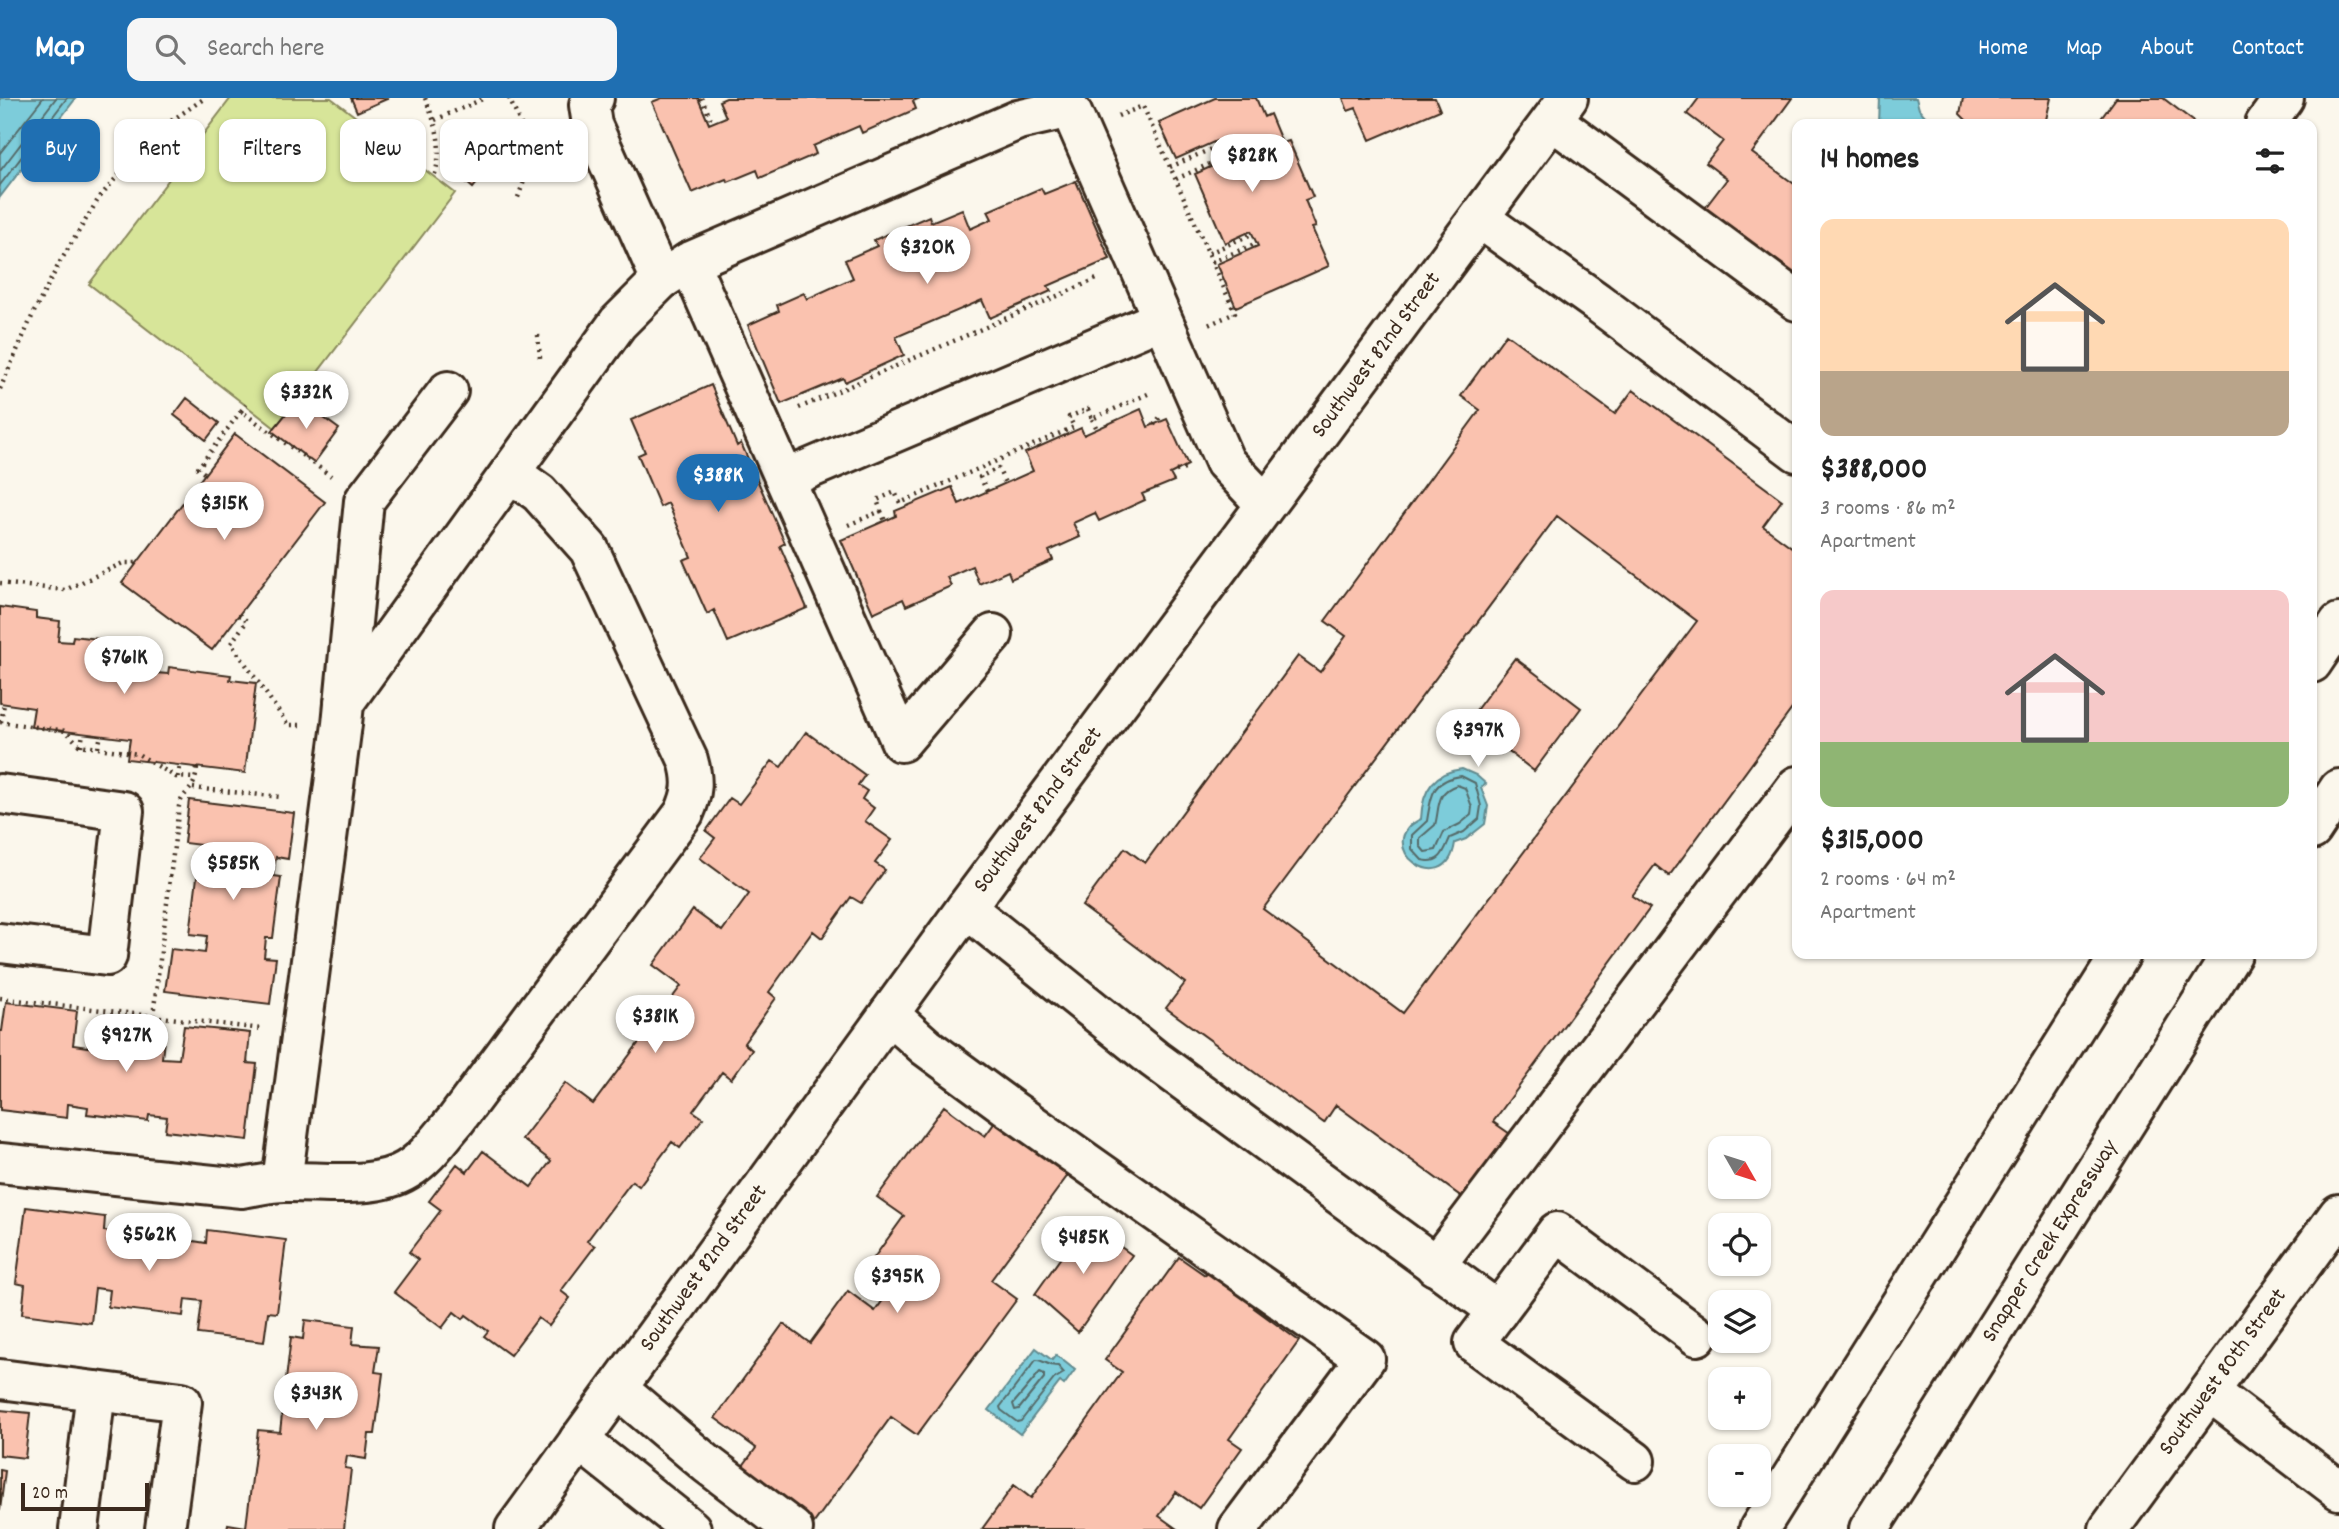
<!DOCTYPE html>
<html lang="en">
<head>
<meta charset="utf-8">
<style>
	:root { --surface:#fff; --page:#f6f6f6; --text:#222; --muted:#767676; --accent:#1f6fb2 }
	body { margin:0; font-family:Dekko,sans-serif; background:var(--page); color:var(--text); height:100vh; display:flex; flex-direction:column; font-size:26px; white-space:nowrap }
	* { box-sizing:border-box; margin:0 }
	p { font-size:23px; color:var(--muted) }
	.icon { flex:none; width:38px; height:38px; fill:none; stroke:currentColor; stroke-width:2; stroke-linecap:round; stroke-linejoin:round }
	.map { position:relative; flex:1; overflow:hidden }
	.drawer { position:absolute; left:1792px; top:21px; width:525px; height:840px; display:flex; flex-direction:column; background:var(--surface); border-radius:14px; box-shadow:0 2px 5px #0004 }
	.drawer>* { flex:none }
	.guide { position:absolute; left:21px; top:21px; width:665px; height:63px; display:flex; gap:14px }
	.needle { width:46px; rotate:129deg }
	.buttons { position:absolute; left:1708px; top:1038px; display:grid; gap:14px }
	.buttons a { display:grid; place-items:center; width:63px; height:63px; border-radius:14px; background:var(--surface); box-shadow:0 2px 5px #0004; font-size:35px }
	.scale { position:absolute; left:21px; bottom:18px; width:128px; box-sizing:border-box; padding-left:7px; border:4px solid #3b2a1e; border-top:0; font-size:19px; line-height:24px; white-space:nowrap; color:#3b2a1e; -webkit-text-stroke:5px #fbf7ec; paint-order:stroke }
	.price { position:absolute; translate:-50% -60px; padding:0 16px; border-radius:24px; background:#fff; color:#222; font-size:23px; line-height:46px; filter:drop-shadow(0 2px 4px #0008) }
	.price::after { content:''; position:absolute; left:50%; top:42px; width:21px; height:16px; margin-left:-10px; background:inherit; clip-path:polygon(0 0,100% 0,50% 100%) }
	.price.selected { background:var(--accent); color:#fff }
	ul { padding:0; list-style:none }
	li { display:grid; align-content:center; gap:14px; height:371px; padding:0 28px }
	li span { display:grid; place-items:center; height:217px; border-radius:14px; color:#555 }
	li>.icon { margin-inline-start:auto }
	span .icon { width:126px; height:126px; fill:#fffc; stroke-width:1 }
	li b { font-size:30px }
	h2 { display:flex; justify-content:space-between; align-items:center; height:84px; padding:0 28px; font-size:30px }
	.tag { padding:0 24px; border-radius:14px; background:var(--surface); box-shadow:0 2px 5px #0004; font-size:24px; line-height:63px }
	.tag.selected { background:var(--accent); color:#fff }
	header { display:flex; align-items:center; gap:42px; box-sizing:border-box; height:98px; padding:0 35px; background:var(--accent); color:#fff }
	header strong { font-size:33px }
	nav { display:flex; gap:38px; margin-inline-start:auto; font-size:24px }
	.search { width:490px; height:63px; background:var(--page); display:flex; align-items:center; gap:18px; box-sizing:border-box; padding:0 24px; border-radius:14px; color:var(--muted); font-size:26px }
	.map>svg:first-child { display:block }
</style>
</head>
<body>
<header>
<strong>Map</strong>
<div class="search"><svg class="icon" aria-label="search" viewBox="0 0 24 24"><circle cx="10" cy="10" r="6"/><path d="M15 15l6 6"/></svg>Search here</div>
<nav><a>Home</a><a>Map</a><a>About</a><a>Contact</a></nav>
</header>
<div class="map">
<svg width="2339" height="1431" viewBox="0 0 2339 1431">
	<rect width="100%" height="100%" fill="#fbf7ec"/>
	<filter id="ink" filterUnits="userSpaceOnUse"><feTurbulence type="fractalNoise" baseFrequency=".0143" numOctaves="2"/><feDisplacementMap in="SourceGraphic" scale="14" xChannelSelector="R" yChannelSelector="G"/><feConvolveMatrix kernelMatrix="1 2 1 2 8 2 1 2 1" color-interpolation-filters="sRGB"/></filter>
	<g filter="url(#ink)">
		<path fill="#d7e599" stroke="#89885c" stroke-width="2" d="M 231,0 L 331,0 L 455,95 L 275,330 L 89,186 Z"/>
		<path fill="#7dccda" stroke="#638b8f" stroke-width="2" d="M 0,0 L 76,0 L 0,99 Z
			M 1880,0 L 1916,0 L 1919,11 L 1932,26 L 1879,26 Z
			M 1462,671 L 1476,677 L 1486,686 L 1481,690 L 1488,708 L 1485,726 L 1466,741 L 1455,745 C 1446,805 1368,746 1421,721 C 1422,693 1433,674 1462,671 Z
			M 1036,1250 L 1052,1262 L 1056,1257 L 1075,1272 L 1064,1287 L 1060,1284 L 1020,1336 L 989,1312 Z"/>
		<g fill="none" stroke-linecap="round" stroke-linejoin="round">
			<path stroke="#556b69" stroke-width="2" d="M 0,55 L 43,0
				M 0,73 L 56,0
				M 0,87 L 67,0
				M 1461,678 L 1475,685 L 1481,708 L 1479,721 L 1464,734 L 1450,740 C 1444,753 1441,767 1422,762 L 1412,751 L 1412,737 L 1427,723 C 1431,699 1431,682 1461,678 Z
				M 1457,687 L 1465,690 L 1472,709 L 1471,717 L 1460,726 L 1444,734 L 1436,752 L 1425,754 L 1420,748 L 1420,740 L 1435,727 C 1440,710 1435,694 1457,687 Z
				M 1036,1262 C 1042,1261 1047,1268 1058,1268 L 1064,1275 L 1054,1281 L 1021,1323 L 1017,1324 L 1001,1312 L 1000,1309 Z
				M 1040,1274 L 1044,1276 L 1044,1280 L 1019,1311 L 1015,1312 L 1013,1306 Z"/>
		</g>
		<path fill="#fac2af" stroke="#3b2a1e" stroke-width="2" fill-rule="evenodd" d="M 351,0 L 389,0 L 357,14 Z
			M 662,0 L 698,0 L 709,26 L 726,19 L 719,3 L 726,0 L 920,0 L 913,3 L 916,11 L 862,35 L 859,28 L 813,48 L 816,56 L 760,80 L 757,72 L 728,84 L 726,81 L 692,95 L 652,4 Z
			M 1215,0 L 1256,0 L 1264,19 L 1270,16 L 1282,45 L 1289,43 L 1313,99 L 1305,102 L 1316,129 L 1312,130 L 1329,168 L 1236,209 L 1217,166 L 1258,148 L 1251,133 L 1225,145 L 1195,76 L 1224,63 L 1223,60 L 1216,43 L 1176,61 L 1159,25 Z
			M 1343,0 L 1435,0 L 1440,12 L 1370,42 L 1356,10 L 1348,13 Z
			M 1699,0 L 1792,0 L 1752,55 L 1797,88 L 1797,178 L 1705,110 L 1727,81 L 1706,65 L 1723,43 L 1687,16 Z
			M 1963,0 L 2051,0 L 2045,26 L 1970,26 L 1960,16 Z
			M 2116,0 L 2163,0 L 2193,23 L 2191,26 L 2097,26 Z
			M 470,55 L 483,65 L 479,70 L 485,75 L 473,90 L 454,74 Z
			M 1076,83 L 1110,161 L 1048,188 L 1051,193 L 990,220 L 982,202 L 896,239 L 904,257 L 845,284 L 843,280 L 781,306 L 748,227 L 779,213 L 777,207 L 804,195 L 807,201 L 853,180 L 845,162 L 877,148 L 874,142 L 929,118 L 931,124 L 962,111 L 970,131 L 992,121 L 988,113 L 1041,90 L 1044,96 Z
			M 1506,236 L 1615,316 L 1633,292 L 1782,402 L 1763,428 L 1797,453 L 1797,604 L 1669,778 L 1655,767 L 1632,798 L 1650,810 L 1493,1024 L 1513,1038 L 1466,1102 L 1336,1007 L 1324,1025 L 1166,910 L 1185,885 L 1082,808 L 1125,750 L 1145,765 L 1298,558 L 1320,574 L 1346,538 L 1325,523 L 1480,312 L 1461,298 ZM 1557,418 L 1697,523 L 1403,915 L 1263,811 Z
			M 711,287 L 737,348 L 741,345 L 785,445 L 780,448 L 807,510 L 728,544 L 714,512 L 707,516 L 683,462 L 691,459 L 668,405 L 660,409 L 638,357 L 645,354 L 631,322 Z
			M 187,300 L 219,325 L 206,342 L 174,317 Z
			M 298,301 L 339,331 L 314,365 L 272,333 Z
			M 1141,311 L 1148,329 L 1167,321 L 1188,367 L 1170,376 L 1174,383 L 1142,396 L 1145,402 L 1099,423 L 1095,415 L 1073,425 L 1080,439 L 1049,453 L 1053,462 L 1011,481 L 1008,473 L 979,486 L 972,468 L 947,479 L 951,488 L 906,508 L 903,501 L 873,515 L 841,442 L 896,418 L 895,413 L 952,389 L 959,406 L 1033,373 L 1025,355 L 1081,330 L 1084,337 Z
			M 235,336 L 325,404 L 212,552 L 122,485 Z
			M 0,509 L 36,514 L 36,520 L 60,523 L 58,543 L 72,544 L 73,538 L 134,545 L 133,553 L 158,556 L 156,575 L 168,576 L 169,569 L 231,577 L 230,582 L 256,585 L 245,675 L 127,661 L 130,641 L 31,629 L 34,610 L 0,605 Z
			M 1515,560 L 1581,610 L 1534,673 L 1468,623 Z
			M 806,634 L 865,677 L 858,687 L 867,693 L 862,701 L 874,710 L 865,723 L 892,742 L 875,765 L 885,772 L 861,805 L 851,799 L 822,840 L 813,833 L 769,894 L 776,900 L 744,945 L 752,952 L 731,981 L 722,974 L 693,1013 L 703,1020 L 680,1050 L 672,1044 L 639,1088 L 632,1083 L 587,1143 L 595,1148 L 561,1193 L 570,1200 L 549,1228 L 538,1220 L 510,1257 L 484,1238 L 488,1233 L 466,1217 L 463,1221 L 454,1214 L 442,1230 L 394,1194 L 418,1162 L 409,1154 L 441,1112 L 429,1103 L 457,1066 L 467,1074 L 483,1053 L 531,1089 L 551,1063 L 522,1041 L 565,985 L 593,1006 L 681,888 L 653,867 L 693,812 L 722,833 L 749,796 L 700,760 L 715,740 L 706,733 L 730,700 L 739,706 L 772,663 L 781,669 Z
			M 189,702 L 294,715 L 288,761 L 276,759 L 273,778 L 281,779 L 273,840 L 266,840 L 264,859 L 276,860 L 270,906 L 165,893 L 171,851 L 205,855 L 207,838 L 190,836 L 199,763 L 215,765 L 217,749 L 184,745 Z
			M 6,904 L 77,913 L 73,947 L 88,949 L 89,933 L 164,942 L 162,960 L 179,961 L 184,928 L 250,935 L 247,965 L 257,966 L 248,1042 L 165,1033 L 167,1019 L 149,1017 L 148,1023 L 87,1016 L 88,1009 L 68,1006 L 67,1020 L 0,1012 L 0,933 L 2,933 Z
			M 944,1008 L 985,1038 L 1001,1016 L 1074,1069 L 991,1182 L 1017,1201 L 917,1337 L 891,1319 L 811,1429 L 737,1376 L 756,1350 L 715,1320 L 783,1226 L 810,1245 L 848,1193 L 875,1213 L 894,1187 L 868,1168 L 904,1118 L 877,1099 Z
			M 26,1109 L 105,1119 L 104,1133 L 124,1135 L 124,1127 L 188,1134 L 187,1142 L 206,1145 L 207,1132 L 286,1142 L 277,1215 L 268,1214 L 264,1244 L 198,1236 L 202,1203 L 185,1201 L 183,1218 L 108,1209 L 110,1192 L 95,1190 L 91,1225 L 22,1216 L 25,1187 L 16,1185 Z
			M 1086,1124 L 1132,1157 L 1078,1234 L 1035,1196 Z
			M 1179,1159 L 1205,1177 L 1211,1167 L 1260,1203 L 1254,1210 L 1299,1243 L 1229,1341 L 1242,1350 L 1199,1410 L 1176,1394 L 1159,1418 L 1177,1431 L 982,1431 L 1014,1387 L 1031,1400 L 1122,1274 L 1105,1262 Z
			M 305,1222 L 354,1228 L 352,1246 L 379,1248 L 375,1274 L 383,1275 L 375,1336 L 369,1336 L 366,1361 L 347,1358 L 345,1370 L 351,1371 L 344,1431 L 227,1431 L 228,1426 L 246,1429 L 258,1332 L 280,1334 L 291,1239 L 303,1241 Z
			M 0,1312 L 30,1315 L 25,1360 L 0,1357 Z
			M 0,1372 L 5,1373 L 0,1412 Z"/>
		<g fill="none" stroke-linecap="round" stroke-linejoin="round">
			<g stroke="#3b2a1e" stroke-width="44">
				<g id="minor">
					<path d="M 594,0 L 589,7 L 592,27 L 661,182"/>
					<path d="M 1072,15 L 1225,364 L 1265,406"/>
					<path d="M 1552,22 L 1797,203"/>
					<path d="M 2265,26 L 2284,0"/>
					<path d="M 1479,120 L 1597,204 L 1797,354"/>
					<path d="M 689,164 L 901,644 L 993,536"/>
					<path d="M 785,381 L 1162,221"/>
					<path d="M 344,605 L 618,225 L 661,182 L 689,164 L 1018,22 L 1053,14"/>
					<path d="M 0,696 L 124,713 L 107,858 L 0,845"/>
					<path d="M 966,810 L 1154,961 L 1498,1213 L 1474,1245 L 1635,1363"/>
					<path d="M 889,916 L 926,949 L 1009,1010 L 1365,1261 L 1238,1431"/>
					<path d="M 0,1065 L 242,1090 C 256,1088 271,1084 285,1084 C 322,1083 375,1092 407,1072 C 427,1060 441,1039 456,1022 L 684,715 C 693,695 694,683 688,662 L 589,451 L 539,395 L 511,375"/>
					<path d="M 282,1084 L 342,626 L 364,403 L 448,293"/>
					<path d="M 1435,1168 L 1797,688"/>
					<path d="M 1498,1213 L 1557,1134 L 1697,1238"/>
					<path d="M 0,1281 L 182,1304 L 165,1431"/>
					<path d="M 618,1291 L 707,1366 L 793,1431"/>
					<path d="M 2210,1294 L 2339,1392"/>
					<path d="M 579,1342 L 691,1431"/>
					<path d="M 79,1431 L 96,1293"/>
					<path id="s1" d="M 515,1431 L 966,810 L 1568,0"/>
					<path id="s2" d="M 2109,1431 L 2339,1116"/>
				</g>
			</g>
			<g stroke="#3b2a1e" stroke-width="44">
				<g id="highway">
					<path d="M 2312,565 L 2339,525"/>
					<path d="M 2312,732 L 2339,691"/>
					<path d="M 1759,1431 L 2121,856"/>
					<path id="s3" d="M 1869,1431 L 2232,856"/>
				</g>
			</g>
			<path stroke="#3b2a1e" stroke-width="4.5" stroke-dasharray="2 5" stroke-linecap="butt" d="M 425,0 C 437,29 444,48 434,79
				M 509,0 L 533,53 L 530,67 L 517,102
				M 701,0 L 713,25
				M 1118,18 L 1143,8 L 1235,215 L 1208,227
				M 435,22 L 485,0
				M 1170,69 L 1218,48
				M 480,71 L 520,25
				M 1176,81 L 1223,60
				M 1209,155 L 1252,136
				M 1212,164 L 1257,145
				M 538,237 L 540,260
				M 0,291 L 34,214 L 60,164 L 99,100 L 156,33 L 205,0
				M 799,310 L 1099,180
				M 241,313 L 246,307
				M 1092,321 L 1097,331
				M 1154,327 L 1160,319
				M 1176,373 L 1185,371
				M 204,375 L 198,370 L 241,313 L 331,378
				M 987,393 L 980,379 L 998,370 L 1005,385
				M 881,413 L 885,423
				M 848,427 L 881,413 L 877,402 L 895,394 L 900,405 L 1074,329 L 1069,319 L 1088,311 L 1092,321 L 1150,295
				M 0,485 L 65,492 L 123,465 L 136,465
				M 239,517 L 247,523 L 231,545 L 288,627 L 301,627
				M 0,624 L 66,633 L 79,647 L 138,656 L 176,679 L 196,680
				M 1,624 L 4,606
				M 81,648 L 83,635
				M 98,650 L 101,637
				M 178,679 L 180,667
				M 193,690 L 281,699
				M 0,900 L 262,931
				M 153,918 L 179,708 C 184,690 195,696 197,669"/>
			<use href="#minor" stroke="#fbf7ec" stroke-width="38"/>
			<use href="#highway" stroke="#fbf7ec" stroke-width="38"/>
		</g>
	</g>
	<g text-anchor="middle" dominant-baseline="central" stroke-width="5" stroke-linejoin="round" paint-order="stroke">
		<g font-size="23" fill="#3b2a1e" stroke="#fbf7ec">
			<text stroke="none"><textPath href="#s1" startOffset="1456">Southwest 82nd Street</textPath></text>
			<text stroke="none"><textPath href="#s1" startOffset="889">Southwest 82nd Street</textPath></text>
			<text stroke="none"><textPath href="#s3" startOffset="340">Snapper Creek Expressway</textPath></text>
			<text stroke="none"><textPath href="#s1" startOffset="322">Southwest 82nd Street</textPath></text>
			<text stroke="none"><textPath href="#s2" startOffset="194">Southwest 80th Street</textPath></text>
		</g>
	</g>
</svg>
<div class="buttons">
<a><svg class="needle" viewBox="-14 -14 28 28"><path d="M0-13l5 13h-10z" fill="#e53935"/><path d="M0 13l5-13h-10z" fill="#767676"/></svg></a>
<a><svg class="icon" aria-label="locate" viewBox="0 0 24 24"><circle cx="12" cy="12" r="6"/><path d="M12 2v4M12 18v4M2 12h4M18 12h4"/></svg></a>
<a><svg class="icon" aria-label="layers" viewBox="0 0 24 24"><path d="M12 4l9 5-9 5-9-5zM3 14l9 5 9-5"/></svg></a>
<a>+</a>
<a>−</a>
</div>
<div class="scale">20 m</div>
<b class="price" style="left:1252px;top:96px">$828K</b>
<b class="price" style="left:927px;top:188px">$320K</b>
<b class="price" style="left:306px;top:333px">$332K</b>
<b class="price selected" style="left:718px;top:416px">$388K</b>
<b class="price" style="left:224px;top:444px">$315K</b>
<b class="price" style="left:124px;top:598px">$761K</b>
<b class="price" style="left:1478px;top:671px">$397K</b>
<b class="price" style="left:233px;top:804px">$585K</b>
<b class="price" style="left:655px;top:957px">$381K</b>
<b class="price" style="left:126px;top:976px">$927K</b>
<b class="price" style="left:149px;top:1175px">$562K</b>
<b class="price" style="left:1083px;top:1178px">$485K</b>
<b class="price" style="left:897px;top:1217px">$395K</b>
<b class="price" style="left:316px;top:1334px">$343K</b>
<div class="guide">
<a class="tag selected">Buy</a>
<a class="tag">Rent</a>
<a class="tag">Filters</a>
<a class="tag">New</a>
<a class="tag">Apartment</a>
</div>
<section class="drawer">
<h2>14 homes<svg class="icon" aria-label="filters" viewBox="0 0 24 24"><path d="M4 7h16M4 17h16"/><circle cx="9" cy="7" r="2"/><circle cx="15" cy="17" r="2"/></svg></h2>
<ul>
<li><span style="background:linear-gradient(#ffd9b3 70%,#b9a48a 0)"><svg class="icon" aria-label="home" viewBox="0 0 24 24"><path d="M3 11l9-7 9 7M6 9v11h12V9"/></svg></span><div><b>$388,000</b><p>3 rooms · 86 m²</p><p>Apartment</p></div></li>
<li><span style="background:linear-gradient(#f6c9c9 70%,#8fb573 0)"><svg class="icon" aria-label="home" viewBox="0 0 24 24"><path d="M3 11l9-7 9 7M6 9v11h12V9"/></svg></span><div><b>$315,000</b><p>2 rooms · 64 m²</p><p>Apartment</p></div></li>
</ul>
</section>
</div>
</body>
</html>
